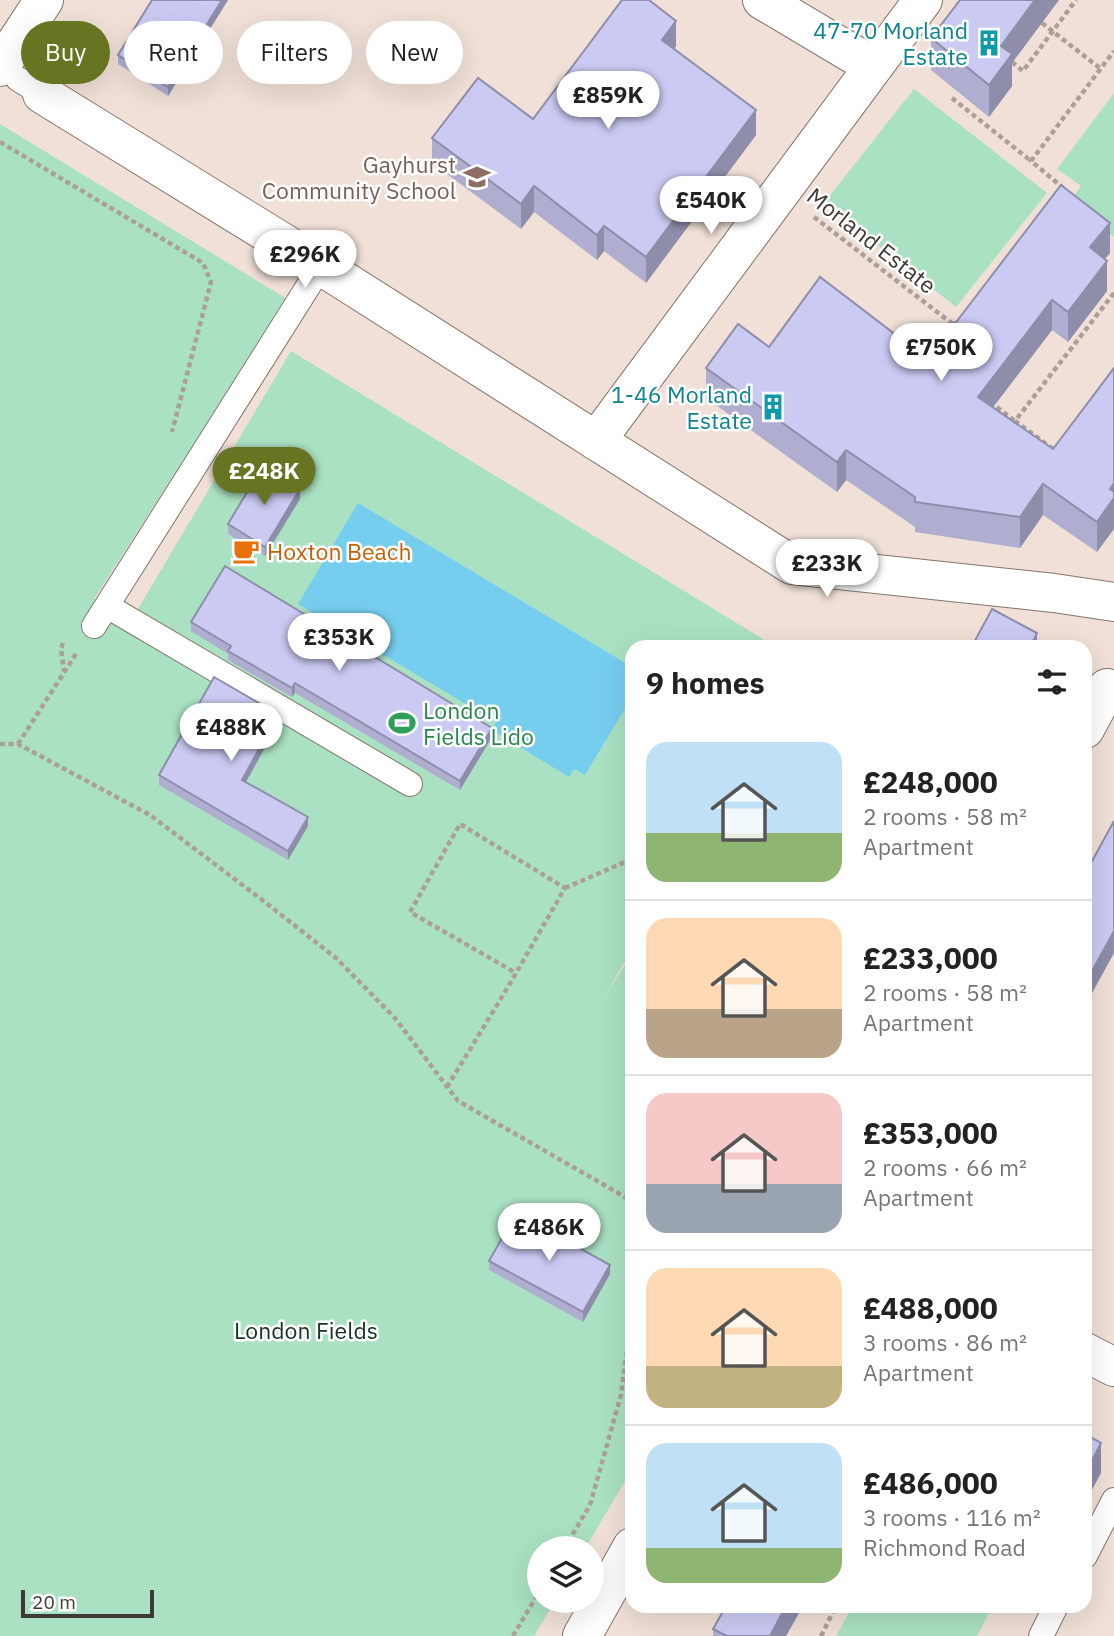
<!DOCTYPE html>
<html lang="en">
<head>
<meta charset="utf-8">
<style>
	:root { --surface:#fff; --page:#f6f6f6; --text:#222; --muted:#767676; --line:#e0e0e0; --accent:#677522 }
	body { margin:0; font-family:"IBM Plex Sans",sans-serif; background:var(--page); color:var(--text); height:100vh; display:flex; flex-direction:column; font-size:26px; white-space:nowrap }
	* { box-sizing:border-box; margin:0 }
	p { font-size:23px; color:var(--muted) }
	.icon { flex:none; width:38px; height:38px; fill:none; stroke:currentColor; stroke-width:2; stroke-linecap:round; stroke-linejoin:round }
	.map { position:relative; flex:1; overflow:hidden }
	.drawer { position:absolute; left:625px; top:640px; width:467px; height:973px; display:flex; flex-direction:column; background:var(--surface); border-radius:21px; box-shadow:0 7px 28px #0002 }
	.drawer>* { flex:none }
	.top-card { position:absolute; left:21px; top:21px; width:499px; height:63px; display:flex; gap:14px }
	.fabs { position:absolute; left:527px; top:1536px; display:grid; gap:14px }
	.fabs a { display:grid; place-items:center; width:77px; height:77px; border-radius:50%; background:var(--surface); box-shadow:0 7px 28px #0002; font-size:35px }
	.scale { position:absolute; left:21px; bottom:18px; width:133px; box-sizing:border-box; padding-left:7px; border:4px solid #3f3935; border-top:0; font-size:19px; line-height:24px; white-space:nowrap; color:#3f3935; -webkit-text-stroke:5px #fff; paint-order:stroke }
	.price { position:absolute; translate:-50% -60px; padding:0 16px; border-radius:24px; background:#fff; color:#222; font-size:23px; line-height:46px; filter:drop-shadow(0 2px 4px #0008) }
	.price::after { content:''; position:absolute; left:50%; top:42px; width:21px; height:16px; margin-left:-10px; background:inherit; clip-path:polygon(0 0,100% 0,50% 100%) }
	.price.selected { background:var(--accent); color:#fff }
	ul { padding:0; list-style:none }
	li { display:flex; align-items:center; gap:21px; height:175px; padding:0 21px }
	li+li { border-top:2px solid var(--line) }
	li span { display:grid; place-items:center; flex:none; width:196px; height:140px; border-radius:21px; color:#555 }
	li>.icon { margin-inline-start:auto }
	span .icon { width:84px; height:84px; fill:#fffc; stroke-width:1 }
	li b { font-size:30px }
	h2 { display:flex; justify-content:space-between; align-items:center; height:84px; padding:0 21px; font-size:30px }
	.pill { padding:0 24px; border-radius:32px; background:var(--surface); box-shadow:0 7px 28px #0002; font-size:24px; line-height:63px }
	.pill.selected { background:var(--accent); color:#fff }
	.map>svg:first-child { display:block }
</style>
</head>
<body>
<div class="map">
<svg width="1114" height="1636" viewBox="0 0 1114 1636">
	<rect width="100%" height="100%" fill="#f0e0d7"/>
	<path fill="#aae1c2" d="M 914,89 L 1047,193 L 956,307 L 824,203 Z
		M 1114,93 L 1114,237 L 1069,203 L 1081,186 L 1057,169 Z
		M 0,124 L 287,299 L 94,599 L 155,633 L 132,619 L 291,351 L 776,647 L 632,648 L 632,948 L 606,995 L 632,953 L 632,1469 L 585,1549 L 539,1549 L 539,1601 L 555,1601 L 534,1636 L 0,1636 Z
		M 852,1607 L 852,1606 L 992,1607 L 977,1636 L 836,1636 Z"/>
	<path fill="#76ceef" d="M 358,503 L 632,667 L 632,697 L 585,775 L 574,769 L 569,777 L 492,730 L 496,722 L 298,604 Z"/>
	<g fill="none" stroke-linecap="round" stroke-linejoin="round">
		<g stroke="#84756d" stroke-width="26">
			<path id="service" d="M 18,79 L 42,94
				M 107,606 L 410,784
				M 94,626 L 321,266
				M 1085,1556 L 1114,1500
				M 1041,1636 L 1056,1606"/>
		</g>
		<g stroke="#84756d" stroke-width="40">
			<path id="minor" d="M 762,0 L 873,66
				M 0,67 L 44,0
				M 42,94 L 321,266 L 792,565 L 1054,593 L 1114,602
				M 596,441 L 923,0
				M 1085,729 L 1107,688
				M 1085,1352 L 1114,1367
				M 582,1636 L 632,1547"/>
		</g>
		<path stroke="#ab9f98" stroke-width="4.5" stroke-dasharray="5 3.5" stroke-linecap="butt" d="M 1042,23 L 1101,69
			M 1012,62 L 1023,71 L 1076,0
			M 952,98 L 1031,161
			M 0,142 L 203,263 L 211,282 L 172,432
			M 1060,188 L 1062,187 L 1031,161 L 1114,51
			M 814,217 L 954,325 L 956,322
			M 929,358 L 953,326
			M 990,402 L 1015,421
			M 1053,449 L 1015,421 L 1114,293
			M 63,643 L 61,649 L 64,671
			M 0,744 L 18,744 L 150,815 L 261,899 L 336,958 L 394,1017 L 458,1101 L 632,1201
			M 18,744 L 76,654
			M 565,888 L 632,859
			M 447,1087 L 508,987 L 565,888 L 460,824 L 410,912 L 516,973
			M 564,1549 L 590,1505 L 621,1395 L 632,1314
			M 513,1636 L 539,1592
			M 821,1636 L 836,1606"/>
		<use href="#service" stroke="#fff" stroke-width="24"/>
		<use href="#minor" stroke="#fff" stroke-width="38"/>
	</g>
	<path fill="#afaed1" d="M 152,0 L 228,0 L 168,96 L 118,64 L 118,55 Z
		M 931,38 L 1012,63 L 1012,86 L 989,117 L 931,70 Z
		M 676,46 L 674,49 L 756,135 L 646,283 L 604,251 L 597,260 L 534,212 L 521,229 L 432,163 L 432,138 L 533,119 Z
		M 1110,253 L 1105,259 L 1107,291 L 1068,342 L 1052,330 L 993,407 L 1053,449 L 1114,368 L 1097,552 L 1043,515 L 1020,548 L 915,532 L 915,527 L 846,480 L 837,492 L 706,398 L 706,368 L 769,347 L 925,357 L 931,355 Z
		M 300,499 L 265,556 L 228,534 L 228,524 Z
		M 191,622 L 492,737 L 460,790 L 295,693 L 292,697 L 228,660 L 228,654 L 191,631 Z
		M 278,724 L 246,782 L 308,826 L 288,860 L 159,785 L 159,775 Z
		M 489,1261 L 610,1274 L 583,1322 L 489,1270 Z
		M 726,1606 L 803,1606 L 786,1636 L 713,1636 L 713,1629 Z"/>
	<path fill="#8e8daa" d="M 222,0 L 228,0 L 168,96 L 168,87 Z
		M 1035,0 L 1059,0 L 1012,63 L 1012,86 L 989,117 L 989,85 L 1001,46 Z
		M 676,21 L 676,46 L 662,66 L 662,40 Z
		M 756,110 L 756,135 L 646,283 L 646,257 Z
		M 534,186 L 534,212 L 521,229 L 521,204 Z
		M 1110,223 L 1110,253 L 1090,277 L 1090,247 Z
		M 604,226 L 604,251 L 597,260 L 597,235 Z
		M 1107,261 L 1107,291 L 1068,342 L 1068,312 Z
		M 1052,300 L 1052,330 L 978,427 L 978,397 Z
		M 846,450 L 846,480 L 837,492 L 837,462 Z
		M 1114,483 L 1114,529 L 1097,552 L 1097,522 L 1110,489 Z
		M 1043,484 L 1043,515 L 1020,548 L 1020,517 Z
		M 300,489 L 300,499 L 265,556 L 265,547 Z
		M 1037,633 L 1037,648 L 1030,648 Z
		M 295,683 L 295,693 L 292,697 L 292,688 Z
		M 278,714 L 278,724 L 242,789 L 242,780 Z
		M 492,728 L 492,737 L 460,790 L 460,781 Z
		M 308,817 L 308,826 L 288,860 L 288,851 Z
		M 1114,931 L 1114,953 L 1085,1006 L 1085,984 Z
		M 610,1265 L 610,1274 L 583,1322 L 583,1312 Z
		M 1101,1443 L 1101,1473 L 1085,1503 L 1085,1474 Z
		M 786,1606 L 803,1606 L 786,1636 L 770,1636 Z"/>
	<path fill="#cbcaf3" stroke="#8e8daa" stroke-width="2" d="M 152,0 L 222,0 L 168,87 L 118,55 Z
		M 622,0 L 649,0 L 676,21 L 662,40 L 756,110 L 646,257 L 604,226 L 597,235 L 534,186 L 521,204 L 432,138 L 478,78 L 533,119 Z
		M 960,0 L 1035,0 L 1001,46 L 1012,54 L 989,85 L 931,38 Z
		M 1061,185 L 1110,223 L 1090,247 L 1107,261 L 1068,312 L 1052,300 L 978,397 L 1053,449 L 1114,368 L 1114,483 L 1110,489 L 1114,492 L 1114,498 L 1097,522 L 1043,484 L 1020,517 L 915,502 L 915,497 L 846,450 L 837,462 L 706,368 L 738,324 L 769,347 L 820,277 L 925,357 L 928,353 L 931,355 Z
		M 262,467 L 300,489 L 265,547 L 228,524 Z
		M 225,566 L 492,728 L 460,781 L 295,683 L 292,688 L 228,651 L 231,646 L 191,622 Z
		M 992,609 L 1037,633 L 1030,648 L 971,648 Z
		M 214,677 L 278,714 L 242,780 L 308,817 L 288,851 L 159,775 Z
		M 1114,821 L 1114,931 L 1085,984 L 1085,874 Z
		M 516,1213 L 610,1265 L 583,1312 L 489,1261 Z
		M 1085,1434 L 1101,1443 L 1085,1474 Z
		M 726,1606 L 786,1606 L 770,1636 L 727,1636 L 713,1629 Z"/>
	<defs>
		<g id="building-bare" transform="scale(2.1)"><path d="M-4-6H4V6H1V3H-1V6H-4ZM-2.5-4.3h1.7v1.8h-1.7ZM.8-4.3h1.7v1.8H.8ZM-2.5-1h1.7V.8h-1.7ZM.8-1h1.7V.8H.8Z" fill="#0f9aa8" stroke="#fff" stroke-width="2.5" paint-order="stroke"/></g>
		<g id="school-bare" transform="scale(2.1)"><path d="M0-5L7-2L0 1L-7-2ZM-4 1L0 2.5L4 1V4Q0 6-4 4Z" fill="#8d6e63" stroke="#fff" stroke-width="2.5" paint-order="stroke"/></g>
		<g id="cafe-bare" transform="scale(2.1)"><path d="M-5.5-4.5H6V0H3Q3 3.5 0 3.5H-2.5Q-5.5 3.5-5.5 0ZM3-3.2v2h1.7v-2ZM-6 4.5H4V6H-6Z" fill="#e8710a" stroke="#fff" stroke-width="2.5" paint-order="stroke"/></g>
		<g id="stadium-bare" transform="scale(2.1)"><path d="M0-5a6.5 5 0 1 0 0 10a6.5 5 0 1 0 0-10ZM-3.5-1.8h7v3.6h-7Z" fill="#2e9e5b" stroke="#fff" stroke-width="2.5" paint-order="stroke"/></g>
	</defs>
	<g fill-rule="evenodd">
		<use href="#building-bare" x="989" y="43"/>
		<use href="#school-bare" x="477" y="177"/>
		<use href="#building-bare" x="773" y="407"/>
		<use href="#cafe-bare" x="246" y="551"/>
		<use href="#stadium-bare" x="402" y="723"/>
	</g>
	<g text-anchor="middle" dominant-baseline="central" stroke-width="5" stroke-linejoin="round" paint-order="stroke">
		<g font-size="23" fill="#0d838f" stroke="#fff" text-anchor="end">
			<text x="968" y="30">47-70 Morland<tspan x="968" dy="26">Estate</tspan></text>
			<text x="752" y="394">1-46 Morland<tspan x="752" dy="26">Estate</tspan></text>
		</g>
		<g font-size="23" fill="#785e54" stroke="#fff" text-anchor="end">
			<text x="456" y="164">Gayhurst<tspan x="456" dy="26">Community School</tspan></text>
		</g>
		<g font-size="23" fill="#3f3935" stroke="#fff">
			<text transform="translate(872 240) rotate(38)">Morland Estate</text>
		</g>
		<g font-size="23" fill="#c56008" stroke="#fff" text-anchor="start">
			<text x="267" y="551">Hoxton Beach</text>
		</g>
		<g font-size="23" fill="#27864d" stroke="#fff" text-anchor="start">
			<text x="423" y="710">London<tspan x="423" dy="26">Fields Lido</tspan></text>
		</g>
		<g font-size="23" fill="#123423" stroke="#fff">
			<text x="306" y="1330">London Fields</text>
		</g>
	</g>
</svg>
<div class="fabs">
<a><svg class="icon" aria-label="layers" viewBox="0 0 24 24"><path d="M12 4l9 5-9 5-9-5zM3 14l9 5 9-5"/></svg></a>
</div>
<div class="scale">20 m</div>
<b class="price" style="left:608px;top:131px">£859K</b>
<b class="price" style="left:711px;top:236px">£540K</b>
<b class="price" style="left:305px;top:290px">£296K</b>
<b class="price" style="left:941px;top:383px">£750K</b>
<b class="price selected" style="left:264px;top:507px">£248K</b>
<b class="price" style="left:827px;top:599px">£233K</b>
<b class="price" style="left:339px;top:673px">£353K</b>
<b class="price" style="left:231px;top:763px">£488K</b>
<b class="price" style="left:549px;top:1263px">£486K</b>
<div class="top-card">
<a class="pill selected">Buy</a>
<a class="pill">Rent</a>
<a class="pill">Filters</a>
<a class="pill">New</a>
</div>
<section class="drawer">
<h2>9 homes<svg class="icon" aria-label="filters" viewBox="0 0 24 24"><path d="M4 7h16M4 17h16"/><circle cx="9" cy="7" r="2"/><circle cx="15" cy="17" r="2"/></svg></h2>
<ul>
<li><span style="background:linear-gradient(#bfe0f5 65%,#8fb573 0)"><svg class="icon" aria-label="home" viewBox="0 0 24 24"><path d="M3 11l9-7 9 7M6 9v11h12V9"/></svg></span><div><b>£248,000</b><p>2 rooms · 58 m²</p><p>Apartment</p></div></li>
<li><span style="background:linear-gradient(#ffd9b3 65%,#b9a48a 0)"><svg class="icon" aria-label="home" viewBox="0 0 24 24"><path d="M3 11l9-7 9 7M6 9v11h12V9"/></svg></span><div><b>£233,000</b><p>2 rooms · 58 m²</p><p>Apartment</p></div></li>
<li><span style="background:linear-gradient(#f6c9c9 65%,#9aa5b1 0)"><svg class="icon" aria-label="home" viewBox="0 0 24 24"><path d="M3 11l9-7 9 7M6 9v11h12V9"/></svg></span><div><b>£353,000</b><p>2 rooms · 66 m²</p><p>Apartment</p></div></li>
<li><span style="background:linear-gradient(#ffd9b3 70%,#c2b280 0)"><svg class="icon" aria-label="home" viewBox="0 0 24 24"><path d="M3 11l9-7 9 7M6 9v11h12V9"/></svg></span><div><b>£488,000</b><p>3 rooms · 86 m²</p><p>Apartment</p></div></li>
<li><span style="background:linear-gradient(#bfe0f5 75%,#8fb573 0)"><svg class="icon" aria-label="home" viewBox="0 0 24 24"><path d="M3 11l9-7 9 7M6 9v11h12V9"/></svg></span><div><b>£486,000</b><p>3 rooms · 116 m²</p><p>Richmond Road</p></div></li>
</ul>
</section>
</div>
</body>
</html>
